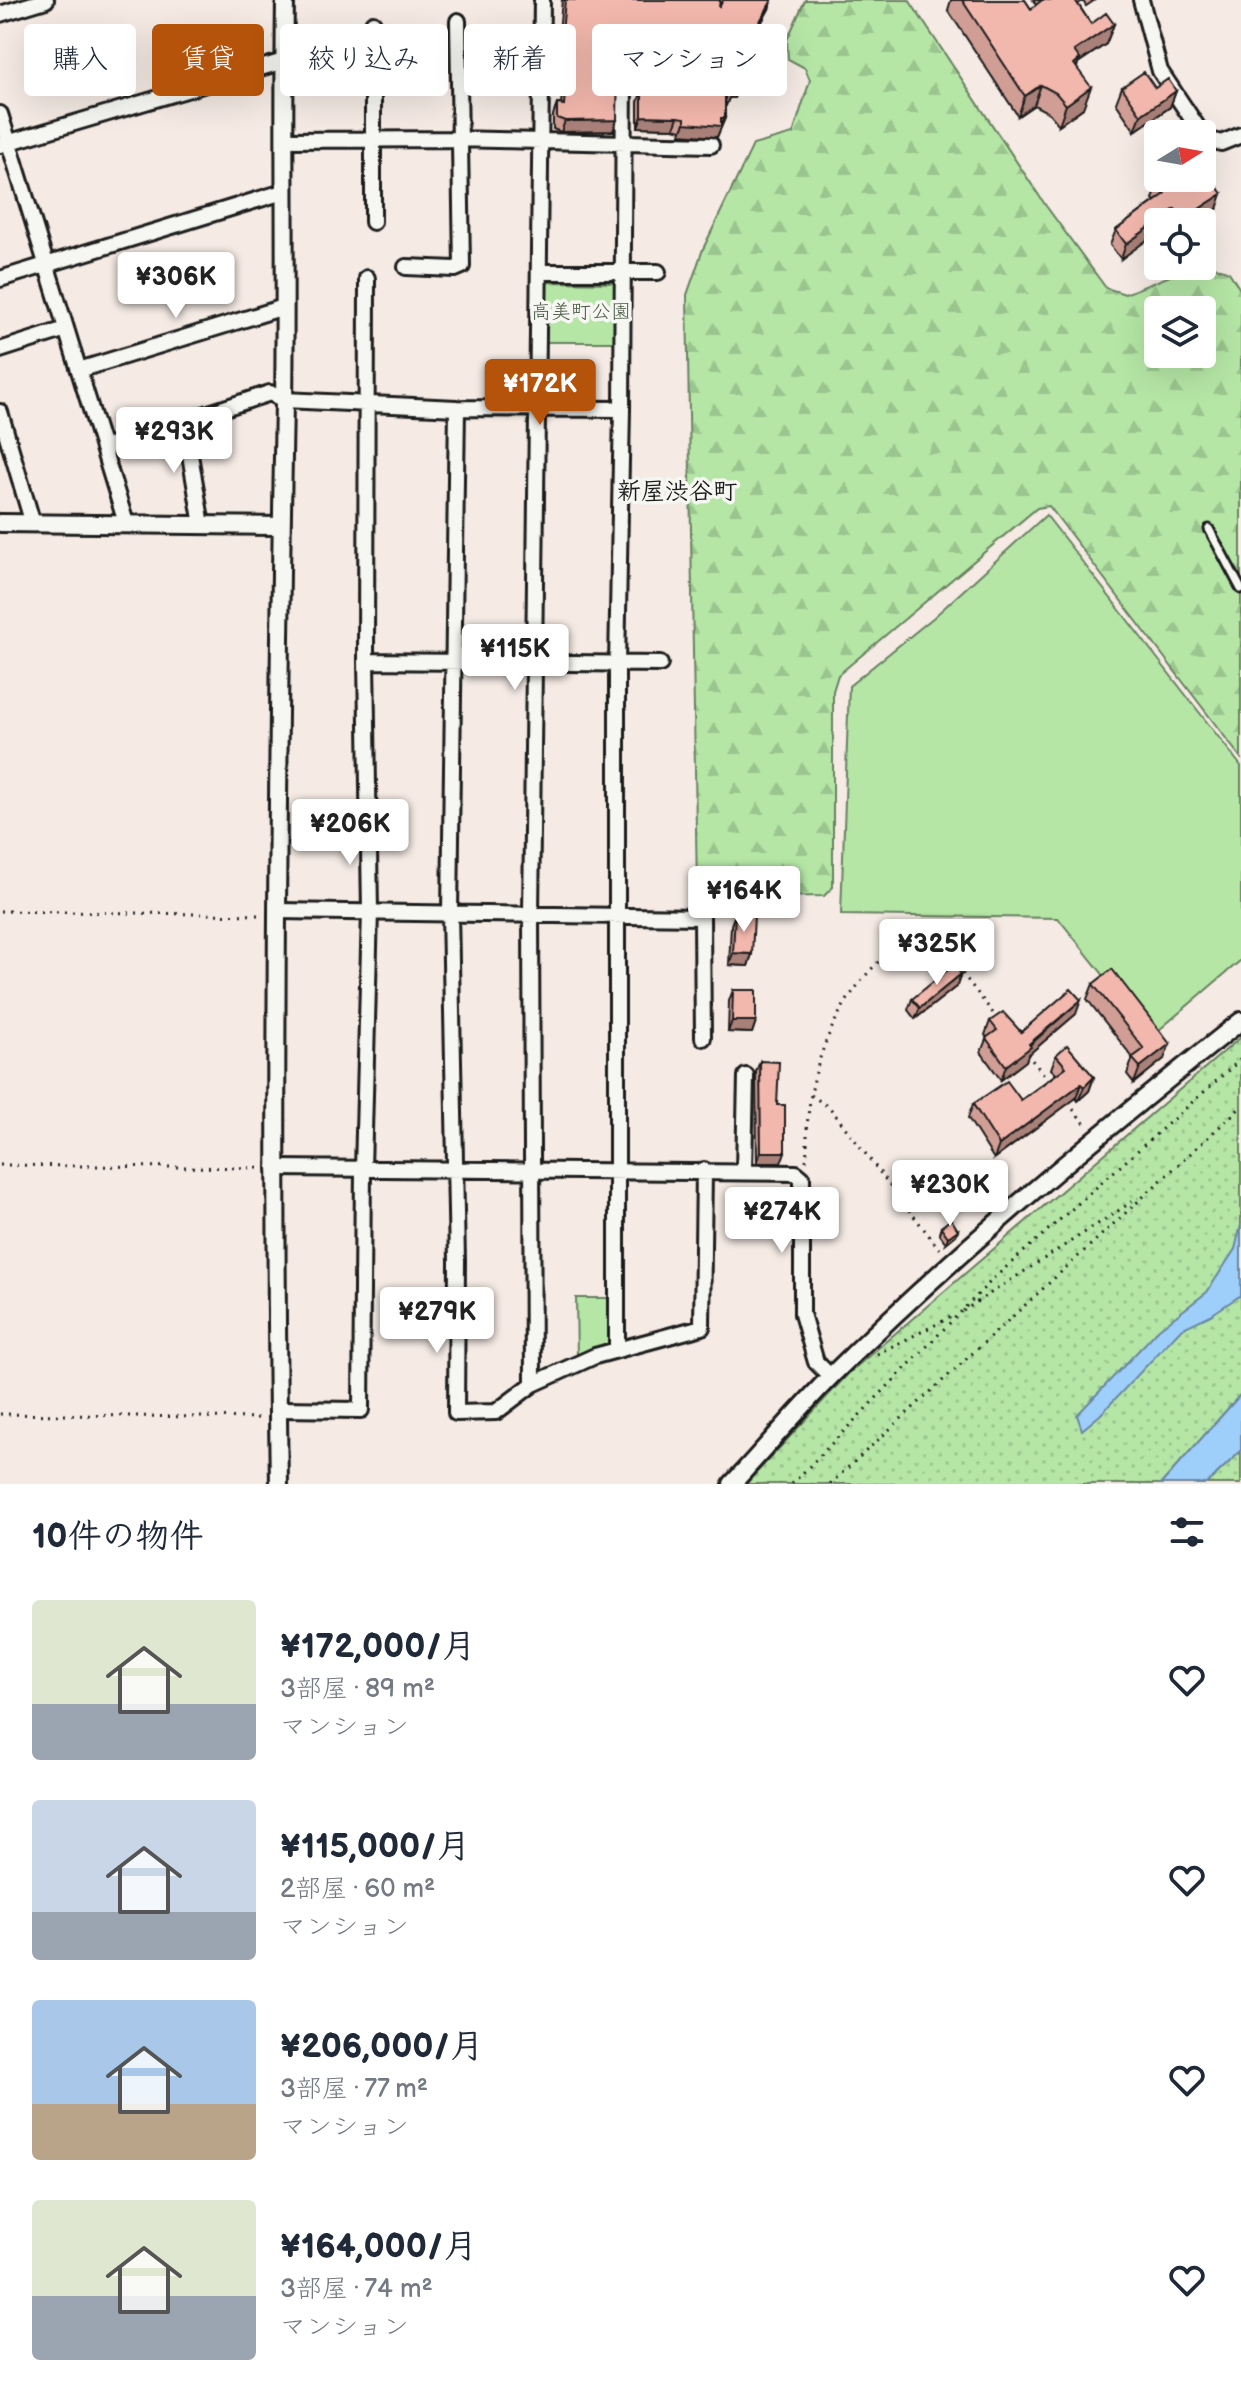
<!DOCTYPE html>
<html lang="ja">
<head>
<meta charset="utf-8">
<style>
	:root { --surface:#fff; --page:#f2f2f3; --text:#1f2937; --muted:#747a83; --accent:#b45309 }
	body { margin:0; font-family:"Balsamiq Sans","Klee One",sans-serif; background:var(--page); color:var(--text); height:100vh; display:flex; flex-direction:column; font-size:30px; white-space:nowrap }
	* { box-sizing:border-box; margin:0 }
	p { font-size:26px; color:var(--muted) }
	.icon { flex:none; width:44px; height:44px; fill:none; stroke:currentColor; stroke-width:2; stroke-linecap:round; stroke-linejoin:round }
	.map { position:relative; height:1484px; overflow:hidden }
	.details { display:flex; flex-direction:column; background:var(--surface); flex:1 }
	.details>* { flex:none }
	.guide { position:absolute; left:24px; top:24px; width:800px; height:72px; display:flex; gap:16px }
	.needle { width:52px; rotate:79deg }
	.tools { position:absolute; left:1144px; top:120px; display:grid; gap:16px }
	.tools a { display:grid; place-items:center; width:72px; height:72px; border-radius:8px; background:var(--surface); box-shadow:0 8px 32px #0002; font-size:40px }
	.price { position:absolute; translate:-50% -68px; padding:0 18px; border-radius:8px; background:#fff; color:#222; font-size:26px; line-height:52px; filter:drop-shadow(0 2px 4px #0008) }
	.price::after { content:''; position:absolute; left:50%; top:48px; width:24px; height:18px; margin-left:-12px; background:inherit; clip-path:polygon(0 0,100% 0,50% 100%) }
	.price.active { background:var(--accent); color:#fff }
	ul { padding:0; list-style:none }
	li { display:flex; align-items:center; gap:24px; height:200px; padding:0 32px }
	li span { display:grid; place-items:center; flex:none; width:224px; height:160px; border-radius:8px; color:#555 }
	li>.icon { margin-inline-start:auto }
	span .icon { width:96px; height:96px; fill:#fffc; stroke-width:1 }
	li b { font-size:34px }
	h2 { display:flex; justify-content:space-between; align-items:center; height:96px; padding:0 32px; font-size:34px }
	.tag { padding:0 28px; border-radius:8px; background:var(--surface); box-shadow:0 8px 32px #0002; font-size:28px; line-height:72px }
	.tag.active { background:var(--accent); color:#fff }
	.map>svg:first-child { display:block }
</style>
</head>
<body>
<div class="map">
<svg width="1241" height="1484" viewBox="0 0 1241 1484">
	<defs>
		<pattern id="grass-dots" width="8" height="8" patternUnits="userSpaceOnUse" patternTransform="scale(2)"><rect width="8" height="8" fill="#b5e6a6"/><path d="M2 2h.1M6 6h.1" fill="none" stroke="#9bc58e" stroke-width="1.8" stroke-linecap="round"/></pattern>
		<pattern id="forest-firs" width="22" height="20" patternUnits="userSpaceOnUse" patternTransform="scale(2)"><rect width="22" height="20" fill="#b5e6a6"/><path d="M5 1l3.5 6h-7zM16 11l3.5 6h-7z" fill="#9bc58e"/></pattern>
	</defs>
	<rect width="100%" height="100%" fill="#f5eae4"/>
	<filter id="ink" filterUnits="userSpaceOnUse"><feTurbulence type="fractalNoise" baseFrequency=".0125" numOctaves="2"/><feDisplacementMap in="SourceGraphic" scale="16" xChannelSelector="R" yChannelSelector="G"/><feConvolveMatrix kernelMatrix="1 2 1 2 8 2 1 2 1" color-interpolation-filters="sRGB"/></filter>
	<g filter="url(#ink)">
		<path fill="url(#grass-dots)" stroke="#688161" stroke-width="2" d="M 1241,1037 L 1241,1394 L 1161,1484 L 746,1484 L 849,1373 Z
			M 1241,1451 L 1241,1484 L 1206,1484 Z"/>
		<path fill="url(#forest-firs)" stroke="#688161" stroke-width="2" fill-rule="evenodd" d="M 805,0 L 909,0 L 1046,206 L 1106,288 L 1125,294 L 1195,266 L 1202,266 L 1204,262 L 1229,272 L 1241,291 L 1241,758 L 1049,506 L 1037,508 L 838,675 L 833,691 L 833,887 L 824,896 L 701,898 L 697,888 L 687,295 L 703,249 L 753,145 L 793,134 L 810,80 L 805,68 L 788,59 L 787,40 ZM 1158,310 L 1202,310 L 1202,354 L 1158,354 Z"/>
		<path fill="#b5e6a6" stroke="#688161" stroke-width="2" d="M 547,282 L 616,283 L 615,342 L 546,342 Z
			M 1046,515 L 1241,766 L 1241,960 L 1152,1036 L 1058,918 L 841,915 L 849,686 L 934,617 Z
			M 576,1298 L 610,1298 L 610,1346 L 577,1357 Z"/>
		<path fill="#9ecefa" stroke="#6a87a1" stroke-width="2" d="M 1241,1225 L 1241,1295 L 1211,1315 L 1181,1329 L 1100,1415 L 1082,1430 L 1077,1415 L 1159,1329 L 1207,1292 L 1235,1249 Z
			M 1241,1394 L 1241,1451 L 1206,1484 L 1161,1484 Z"/>
		<g fill="none" stroke-linecap="round" stroke-linejoin="round">
			<g stroke="#1c1c1c" stroke-width="13">
				<path id="service" d="M 1209,529 L 1241,589"/>
			</g>
			<g stroke="#1c1c1c" stroke-width="20">
				<path id="minor" d="M 1141,0 L 1160,71 L 1202,134
					M 0,14 L 46,0
					M 373,23 L 373,222
					M 0,114 L 126,523
					M 1202,135 L 1204,138 L 1221,143 L 1241,135
					M 284,140 L 453,139 L 711,145
					M 0,145 L 284,61
					M 406,267 L 455,269 L 462,266 L 458,21
					M 539,272 L 658,272
					M 0,279 L 283,192
					M 0,350 L 66,329
					M 79,370 L 284,307
					M 457,408 L 450,912 L 457,1261 L 456,1413 L 496,1412 L 533,1384 L 595,1356 L 702,1327 L 704,1170
					M 0,412 L 33,524
					M 184,420 L 202,525
					M 103,448 L 270,393 L 284,400 L 457,408 L 622,409
					M 366,661 L 660,664
					M 277,911 L 702,917 L 703,1038
					M 275,1168 L 796,1173 L 802,1178 L 802,1314 L 816,1362 L 831,1377
					M 744,1171 L 746,1076
					M 617,1349 L 617,664 L 622,409 L 624,69 L 739,68
					M 533,1384 L 531,914 L 542,0
					M 277,1409 L 361,1410 L 363,1169 L 370,911 L 366,661 L 367,278"/>
			</g>
			<g stroke="#1c1c1c" stroke-width="22">
				<path id="tertiary" d="M 0,523 L 280,526
					M 279,1484 C 273,1124 277,763 284,403 C 286,269 283,134 285,0
					M 732,1484 C 765,1448 797,1411 831,1376 C 959,1249 1100,1133 1241,1021"/>
			</g>
			<path stroke="#1c1c1c" stroke-width="3" stroke-dasharray="2 6" stroke-linecap="butt" d="M 0,911 L 261,915
				M 1027,1054 L 1050,1082
				M 811,1095 L 830,1108 L 941,1251
				M 1068,1103 L 1086,1125
				M 806,1161 C 808,1147 806,1132 808,1117 C 814,1054 840,995 888,953 C 899,944 909,931 923,927 L 932,934 L 996,1017
				M 0,1165 L 263,1168
				M 963,1311 L 1138,1198
				M 877,1354 L 953,1316
				M 0,1414 L 264,1418
				M 792,1484 L 994,1278 L 1241,1059
				M 830,1484 L 1241,1107"/>
			<use href="#service" stroke="#f6f6f2" stroke-width="7"/>
			<use href="#minor" stroke="#f6f6f2" stroke-width="14"/>
			<use href="#tertiary" stroke="#f6f6f2" stroke-width="16"/>
		</g>
		<path fill="#d19e95" stroke="#1c1c1c" stroke-width="2" d="M 562,0 L 720,0 L 719,7 L 769,9 L 759,27 L 755,46 L 751,46 L 748,55 L 690,55 L 690,52 L 647,50 L 645,57 L 631,57 L 631,52 L 612,51 L 611,65 L 613,131 L 561,132 L 553,129 L 553,115 L 557,104 L 561,104 L 564,67 L 556,66 Z
			M 951,0 L 1025,0 L 1031,9 L 1036,5 L 1033,0 L 1095,0 L 1086,6 L 1083,1 L 1078,4 L 1091,24 L 1114,24 L 1106,44 L 1078,63 L 1077,68 L 1083,108 L 1059,125 L 1049,113 L 1034,105 L 1018,116 L 948,10 Z
			M 693,67 L 738,87 L 734,98 L 729,98 L 725,106 L 725,118 L 717,137 L 680,134 L 681,130 L 674,128 L 638,127 L 638,102 L 642,90 L 643,90 L 643,82 L 647,71 L 692,72 Z
			M 1122,87 L 1155,88 L 1176,91 L 1170,107 L 1135,131 L 1116,103 Z
			M 1158,134 L 1158,161 L 1149,149 L 1153,137 Z
			M 1159,184 L 1217,209 L 1197,222 L 1158,222 L 1121,259 L 1110,245 L 1116,230 L 1155,201 L 1153,199 Z
			M 735,914 L 752,954 L 748,966 L 729,965 L 731,925 Z
			M 1093,984 L 1164,1059 L 1134,1083 L 1127,1074 L 1133,1058 L 1087,999 Z
			M 957,986 L 915,1019 L 908,1010 L 912,999 Z
			M 733,990 L 756,1021 L 752,1033 L 728,1032 L 729,1001 Z
			M 1076,1014 L 1028,1055 L 1026,1061 L 1001,1080 L 981,1052 L 987,1037 L 985,1035 L 990,1021 L 1021,1032 Z
			M 1056,1055 L 1094,1077 L 1089,1091 L 1078,1101 L 1076,1098 L 994,1159 L 968,1118 L 973,1104 L 1021,1100 L 1056,1074 L 1051,1069 Z
			M 760,1061 L 777,1105 L 781,1163 L 757,1163 L 756,1072 Z
			M 941,1227 L 956,1235 L 946,1243 L 939,1233 Z"/>
		<path fill="#aa8179" stroke="#1c1c1c" stroke-width="2" d="M 772,0 L 769,9 L 755,34 L 759,23 Z
			M 1114,24 L 1106,44 L 1078,63 L 1072,79 L 1074,51 Z
			M 753,35 L 759,36 L 755,46 L 751,46 L 748,55 L 690,55 L 694,44 Z
			M 649,39 L 694,41 L 690,52 L 647,50 L 645,57 L 631,57 L 635,46 Z
			M 613,40 L 635,41 L 631,52 L 609,51 Z
			M 560,55 L 568,56 L 564,67 L 556,66 Z
			M 1041,85 L 1034,105 L 1018,116 L 1025,96 Z
			M 730,87 L 738,87 L 734,98 L 729,98 L 726,106 L 721,106 L 725,95 Z
			M 1091,87 L 1083,108 L 1059,125 L 1066,105 Z
			M 1176,91 L 1170,107 L 1135,131 L 1141,115 Z
			M 642,116 L 678,117 L 674,128 L 638,127 Z
			M 725,118 L 717,137 L 680,134 L 685,123 Z
			M 617,120 L 613,131 L 561,132 L 565,121 Z
			M 1222,194 L 1217,209 L 1197,222 L 1182,222 L 1182,220 Z
			M 1175,209 L 1170,222 L 1158,222 L 1158,232 L 1121,259 L 1126,244 Z
			M 733,953 L 752,954 L 748,966 L 729,965 Z
			M 961,974 L 957,986 L 915,1019 L 920,1008 Z
			M 1081,1000 L 1076,1014 L 1028,1055 L 1026,1061 L 1001,1080 L 1006,1066 Z
			M 732,1021 L 756,1021 L 752,1033 L 728,1032 Z
			M 1170,1044 L 1164,1059 L 1134,1083 L 1140,1067 Z
			M 1094,1077 L 1089,1091 L 1078,1101 L 1084,1087 Z
			M 1081,1084 L 1076,1098 L 994,1159 L 999,1145 Z
			M 761,1152 L 785,1152 L 781,1163 L 757,1163 Z
			M 958,1230 L 956,1235 L 946,1243 L 948,1237 Z"/>
		<path fill="#f3b8ad" stroke="#1c1c1c" stroke-width="2" d="M 565,0 L 720,0 L 719,7 L 723,0 L 772,0 L 759,23 L 759,36 L 753,35 L 752,44 L 694,44 L 694,41 L 649,39 L 648,46 L 635,46 L 635,41 L 613,40 L 611,65 L 618,65 L 617,120 L 565,121 L 557,118 L 557,104 L 564,105 L 568,56 L 560,55 Z
			M 962,0 L 1025,0 L 1031,9 L 1042,0 L 1075,0 L 1091,24 L 1106,13 L 1114,24 L 1074,51 L 1080,59 L 1074,64 L 1091,87 L 1066,105 L 1056,93 L 1041,85 L 1025,96 Z
			M 693,67 L 738,67 L 738,87 L 730,87 L 730,94 L 725,95 L 725,118 L 721,118 L 721,126 L 685,123 L 685,118 L 678,117 L 642,116 L 642,90 L 647,91 L 647,71 L 693,72 Z
			M 1144,72 L 1155,88 L 1168,79 L 1176,91 L 1141,115 L 1122,87 Z
			M 1170,125 L 1176,134 L 1158,134 Z
			M 1158,134 L 1158,144 L 1153,137 Z
			M 1202,163 L 1222,194 L 1182,220 L 1175,209 L 1126,244 L 1116,230 L 1165,194 L 1159,184 L 1168,178 L 1202,178 Z
			M 735,914 L 754,915 L 752,954 L 733,953 Z
			M 954,965 L 961,974 L 920,1008 L 912,999 Z
			M 1112,969 L 1170,1044 L 1140,1067 L 1132,1058 L 1144,1049 L 1093,984 Z
			M 1071,989 L 1081,1000 L 1029,1044 L 1031,1047 L 1006,1066 L 986,1038 L 997,1030 L 990,1021 L 1003,1012 L 1021,1032 Z
			M 733,990 L 756,990 L 756,1021 L 732,1021 Z
			M 1067,1045 L 1094,1077 L 1084,1087 L 1081,1084 L 999,1145 L 973,1104 L 1007,1081 L 1021,1100 L 1066,1067 L 1056,1055 Z
			M 760,1061 L 779,1062 L 777,1105 L 785,1105 L 785,1152 L 761,1152 Z
			M 951,1219 L 958,1230 L 948,1237 L 941,1227 Z"/>
	</g>
	<g text-anchor="middle" dominant-baseline="central" stroke-width="7" stroke-linejoin="round" paint-order="stroke">
		<g font-size="20" fill="#4a5945" stroke="#f6f6f2">
			<text x="581" y="312">高美町公園</text>
		</g>
		<g font-size="24" font-weight="bold" fill="#1c1c1c" stroke="#f6f6f2">
			<text x="677" y="491">新屋渋谷町</text>
		</g>
	</g>
</svg>
<div class="tools">
<a><svg class="needle" viewBox="-14 -14 28 28"><path d="M0-13l5 13h-10z" fill="#e53935"/><path d="M0 13l5-13h-10z" fill="#747a83"/></svg></a>
<a><svg class="icon" aria-label="locate" viewBox="0 0 24 24"><circle cx="12" cy="12" r="6"/><path d="M12 2v4M12 18v4M2 12h4M18 12h4"/></svg></a>
<a><svg class="icon" aria-label="layers" viewBox="0 0 24 24"><path d="M12 4l9 5-9 5-9-5zM3 14l9 5 9-5"/></svg></a>
</div>
<b class="price" style="left:176px;top:320px">¥306K</b>
<b class="price active" style="left:540px;top:427px">¥172K</b>
<b class="price" style="left:174px;top:475px">¥293K</b>
<b class="price" style="left:515px;top:692px">¥115K</b>
<b class="price" style="left:350px;top:867px">¥206K</b>
<b class="price" style="left:744px;top:934px">¥164K</b>
<b class="price" style="left:937px;top:987px">¥325K</b>
<b class="price" style="left:950px;top:1228px">¥230K</b>
<b class="price" style="left:782px;top:1255px">¥274K</b>
<b class="price" style="left:437px;top:1355px">¥279K</b>
<div class="guide">
<a class="tag">購入</a>
<a class="tag active">賃貸</a>
<a class="tag">絞り込み</a>
<a class="tag">新着</a>
<a class="tag">マンション</a>
</div>
</div>
<section class="details">
<h2>10件の物件<svg class="icon" aria-label="filters" viewBox="0 0 24 24"><path d="M4 7h16M4 17h16"/><circle cx="9" cy="7" r="2"/><circle cx="15" cy="17" r="2"/></svg></h2>
<ul>
<li><span style="background:linear-gradient(#dfe7d0 65%,#9aa5b1 0)"><svg class="icon" aria-label="home" viewBox="0 0 24 24"><path d="M3 11l9-7 9 7M6 9v11h12V9"/></svg></span><div><b>¥172,000/月</b><p>3部屋 · 89 m²</p><p>マンション</p></div><svg class="icon" aria-label="heart" viewBox="0 0 24 24"><path d="M12 20l-8-8c-3-5 5-10 8-4 3-6 11-1 8 4z"/></svg></li>
<li><span style="background:linear-gradient(#c9d6e8 70%,#9aa5b1 0)"><svg class="icon" aria-label="home" viewBox="0 0 24 24"><path d="M3 11l9-7 9 7M6 9v11h12V9"/></svg></span><div><b>¥115,000/月</b><p>2部屋 · 60 m²</p><p>マンション</p></div><svg class="icon" aria-label="heart" viewBox="0 0 24 24"><path d="M12 20l-8-8c-3-5 5-10 8-4 3-6 11-1 8 4z"/></svg></li>
<li><span style="background:linear-gradient(#a9c7e8 65%,#b9a48a 0)"><svg class="icon" aria-label="home" viewBox="0 0 24 24"><path d="M3 11l9-7 9 7M6 9v11h12V9"/></svg></span><div><b>¥206,000/月</b><p>3部屋 · 77 m²</p><p>マンション</p></div><svg class="icon" aria-label="heart" viewBox="0 0 24 24"><path d="M12 20l-8-8c-3-5 5-10 8-4 3-6 11-1 8 4z"/></svg></li>
<li><span style="background:linear-gradient(#dfe7d0 60%,#9aa5b1 0)"><svg class="icon" aria-label="home" viewBox="0 0 24 24"><path d="M3 11l9-7 9 7M6 9v11h12V9"/></svg></span><div><b>¥164,000/月</b><p>3部屋 · 74 m²</p><p>マンション</p></div><svg class="icon" aria-label="heart" viewBox="0 0 24 24"><path d="M12 20l-8-8c-3-5 5-10 8-4 3-6 11-1 8 4z"/></svg></li>
</ul>
</section>
</body>
</html>
